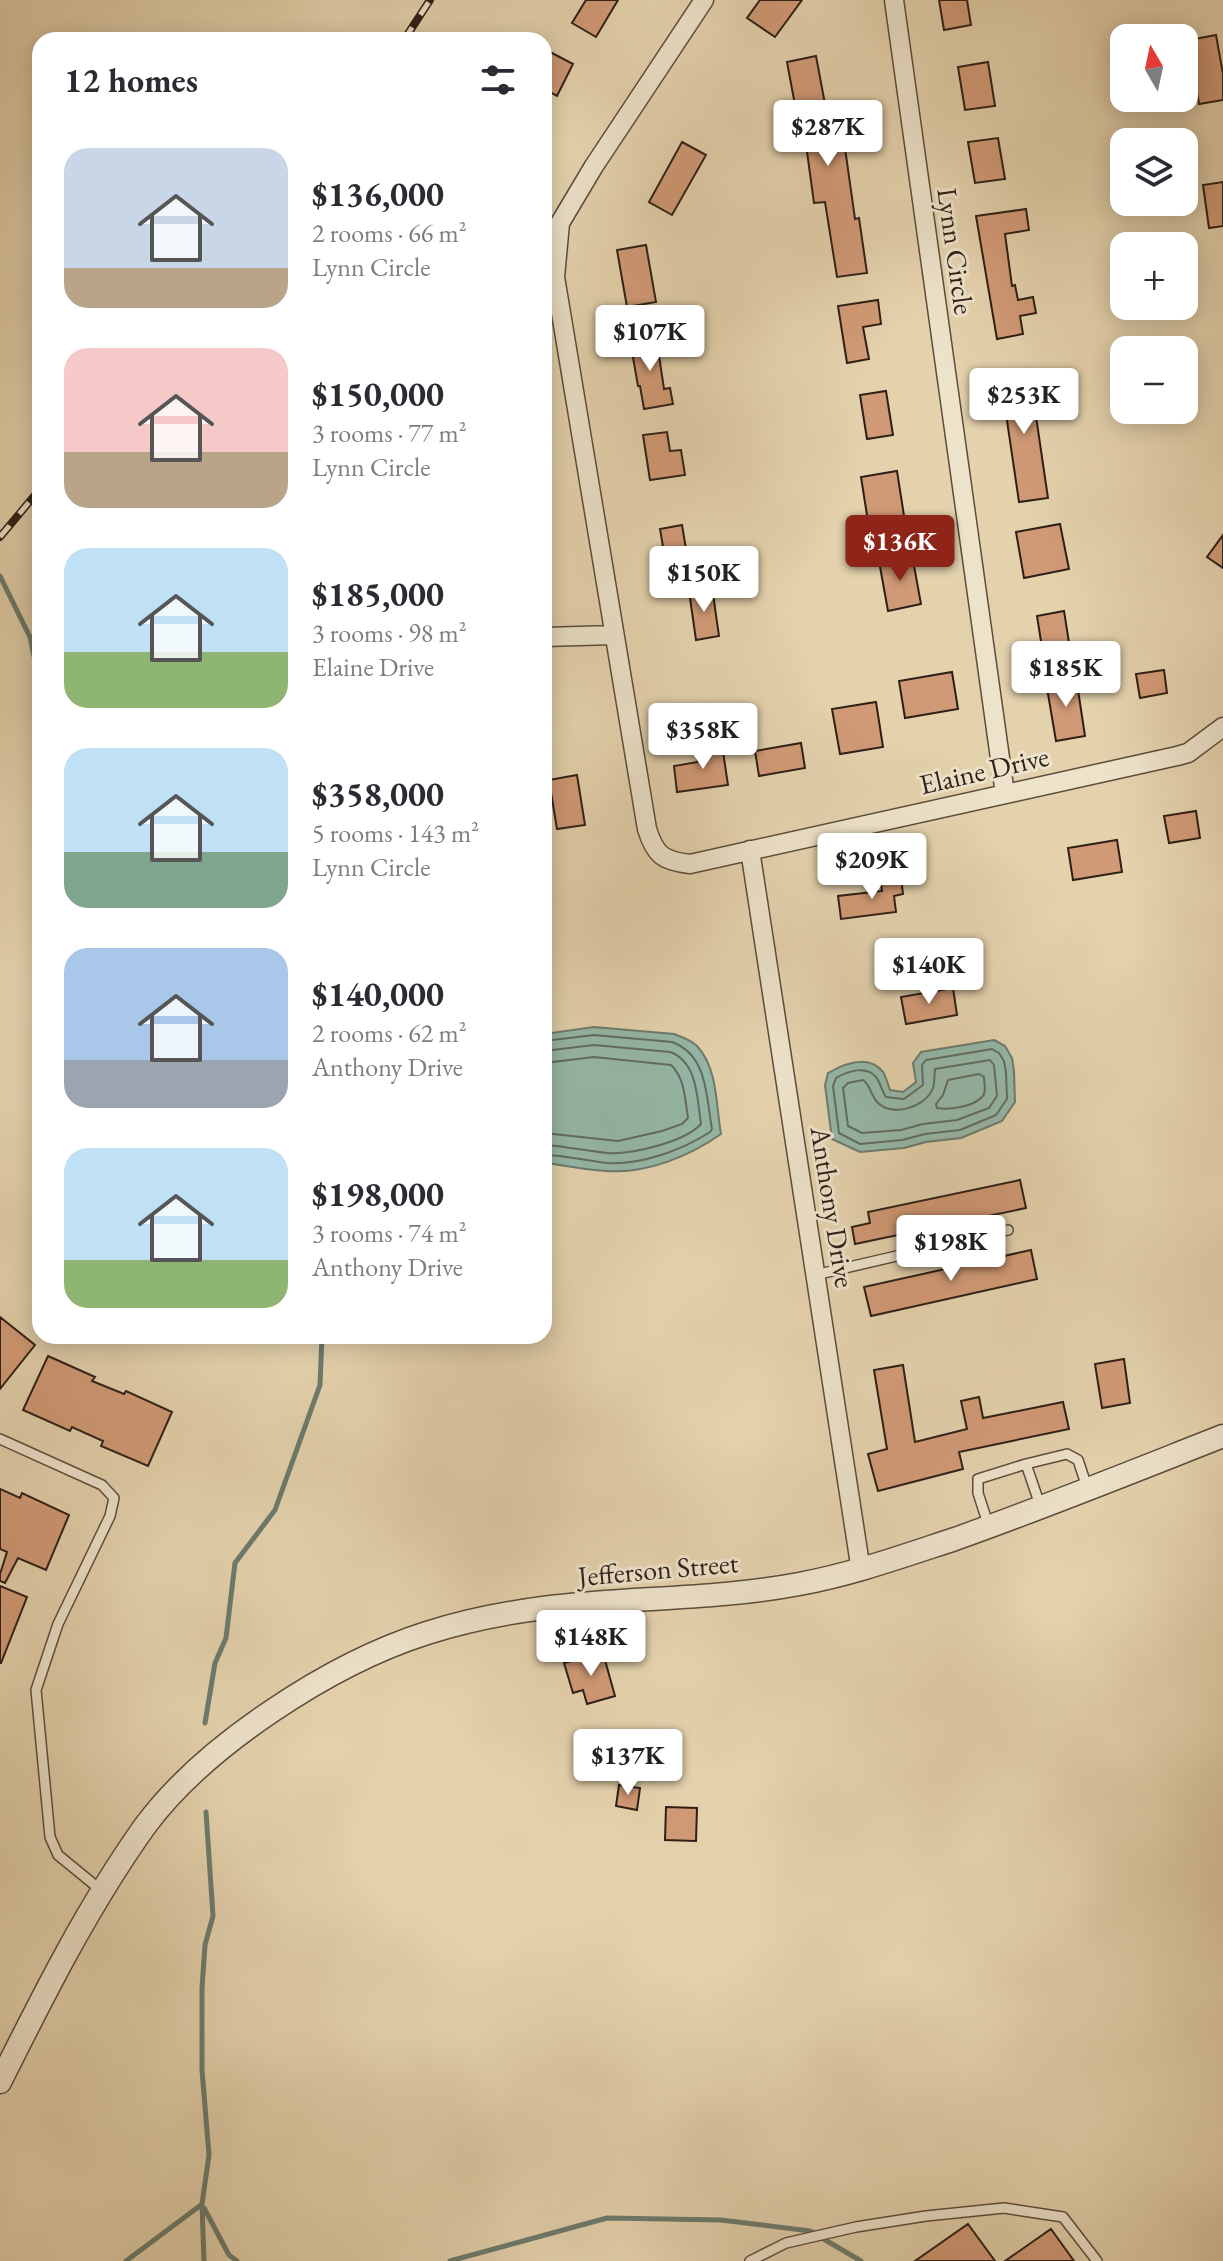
<!DOCTYPE html>
<html lang="en">
<head>
<meta charset="utf-8">
<style>
	:root { --surface:#fff; --page:#f2f2f3; --text:#2b2b33; --muted:#7c7c81; --accent:#8f2418 }
	body { margin:0; font-family:"EB Garamond",serif; background:var(--page); color:var(--text); height:100vh; display:flex; flex-direction:column; font-size:30px; white-space:nowrap }
	* { box-sizing:border-box; margin:0 }
	p { font-size:26px; color:var(--muted) }
	.icon { flex:none; width:44px; height:44px; fill:none; stroke:currentColor; stroke-width:2; stroke-linecap:round; stroke-linejoin:round }
	.map { position:relative; flex:1; overflow:hidden }
	.drawer { position:absolute; left:32px; top:32px; width:520px; height:1312px; display:flex; flex-direction:column; background:var(--surface); border-radius:24px; box-shadow:0 4px 20px #0003 }
	.drawer>* { flex:none }
	.needle { width:52px; rotate:351deg }
	.controls { position:absolute; left:1110px; top:24px; display:grid; gap:16px }
	.controls a { display:grid; place-items:center; width:88px; height:88px; border-radius:16px; background:var(--surface); box-shadow:0 4px 20px #0003; font-size:40px }
	.price { position:absolute; translate:-50% -68px; padding:0 18px; border-radius:8px; background:#fff; color:#222; font-size:26px; line-height:52px; filter:drop-shadow(0 2px 4px #0008) }
	.price::after { content:''; position:absolute; left:50%; top:48px; width:24px; height:18px; margin-left:-12px; background:inherit; clip-path:polygon(0 0,100% 0,50% 100%) }
	.price.active { background:var(--accent); color:#fff }
	ul { padding:0; list-style:none }
	li { display:flex; align-items:center; gap:24px; height:200px; padding:0 32px }
	li span { display:grid; place-items:center; flex:none; width:224px; height:160px; border-radius:24px; color:#555 }
	li>.icon { margin-inline-start:auto }
	span .icon { width:96px; height:96px; fill:#fffc; stroke-width:1 }
	li b { font-size:34px }
	h2 { display:flex; justify-content:space-between; align-items:center; height:96px; padding:0 32px; font-size:34px }
	.map>svg:first-child { display:block }
</style>
</head>
<body>
<div class="map">
<svg width="1223" height="2261" viewBox="0 0 1223 2261">
	<rect width="100%" height="100%" fill="#e4d2ad"/>
	<filter id="stains"><feTurbulence type="fractalNoise" baseFrequency=".0025" numOctaves="4"/><feColorMatrix values="0 0 0 0 .2 0 0 0 0 .09 0 0 0 0 .02 0 0 0 .5 -.17"/></filter>
	<radialGradient id="worn" r=".72"><stop offset=".6" stop-color="#630" stop-opacity="0"/><stop offset="1" stop-color="#630" stop-opacity=".3"/></radialGradient>
	<path fill="#95b8a8" stroke="#6c7b6e" stroke-width="2" d="M 594,1027 L 674,1034 C 682,1037 691,1040 697,1046 C 718,1068 716,1107 721,1134 C 690,1156 646,1174 607,1171 C 586,1170 565,1165 544,1163 L 544,1034 Z
		M 994,1040 L 1005,1046 L 1012,1058 L 1014,1071 L 1015,1102 L 1002,1121 L 961,1138 L 926,1142 L 904,1148 L 860,1152 L 832,1139 L 825,1085 L 828,1073 C 844,1064 869,1054 883,1072 C 886,1076 888,1085 890,1090 L 903,1092 L 916,1082 L 913,1063 L 921,1052 Z"/>
	<g fill="none" stroke-linecap="round" stroke-linejoin="round">
		<path stroke="#626c60" stroke-width="2" d="M 544,1041 L 594,1035 L 672,1042 C 708,1055 706,1097 712,1129 L 710,1132 C 682,1150 642,1165 607,1163 C 586,1161 565,1155 544,1155
			M 992,1049 L 999,1053 L 1004,1061 L 1006,1072 L 1007,1099 L 996,1115 L 960,1130 L 925,1134 L 902,1140 L 860,1144 L 839,1133 L 833,1086 L 836,1078 C 848,1071 866,1065 876,1077 C 880,1082 882,1091 886,1097 L 904,1099 L 923,1085 L 922,1065 L 926,1060 Z
			M 544,1051 L 594,1045 L 670,1052 C 698,1062 697,1099 701,1124 C 685,1142 630,1155 607,1153 C 586,1151 565,1146 544,1145
			M 990,1060 L 994,1065 L 997,1096 L 989,1108 L 957,1120 L 923,1124 L 901,1130 L 862,1133 L 848,1126 L 843,1088 L 848,1083 L 863,1080 C 871,1086 870,1094 877,1102 C 892,1118 926,1107 933,1088 C 935,1082 934,1075 935,1069 Z
			M 544,1063 L 594,1057 L 671,1065 C 685,1078 685,1100 688,1118 L 682,1124 L 662,1131 L 618,1141 L 544,1133
			M 979,1074 L 984,1077 C 984,1084 987,1092 982,1097 C 973,1107 949,1110 937,1108 L 936,1104 L 943,1095 L 948,1080 Z"/>
		<path stroke="#6c7b6e" stroke-width="5" d="M 0,576 L 30,637 L 40,684
			M 205,1723 L 215,1663 L 226,1638 L 235,1563 L 275,1510 L 320,1385 L 322,1336
			M 204,2208 L 229,2255 L 237,2261
			M 126,2261 L 201,2205
			M 204,2261 L 202,2204 L 209,2155 L 202,2070 L 202,1988 L 205,1945 L 213,1916 L 206,1812
			M 450,2261 L 607,2218 L 721,2220 L 810,2231 L 861,2261"/>
	</g>
	<path fill="#d19a76" stroke="#2e1f17" stroke-width="2" d="M 586,0 L 618,0 L 596,37 L 572,23 Z
		M 760,0 L 802,0 L 775,37 L 747,18 Z
		M 939,0 L 967,0 L 971,25 L 944,30 Z
		M 1216,35 L 1223,74 L 1223,100 L 1199,104 L 1194,74 L 1184,76 L 1184,41 Z
		M 550,52 L 573,64 L 557,96 L 544,89 L 544,64 Z
		M 816,56 L 831,136 L 843,134 L 855,219 L 859,218 L 867,273 L 837,277 L 825,202 L 814,203 L 802,115 L 797,116 L 787,62 Z
		M 988,62 L 995,106 L 965,110 L 958,67 Z
		M 998,138 L 1005,179 L 975,183 L 968,142 Z
		M 682,142 L 706,155 L 672,215 L 649,202 Z
		M 1223,182 L 1223,226 L 1209,228 L 1203,185 Z
		M 1026,209 L 1029,230 L 1005,234 L 1012,286 L 1015,285 L 1018,300 L 1033,297 L 1036,313 L 1020,316 L 1023,334 L 997,339 L 976,216 Z
		M 646,245 L 656,302 L 627,307 L 617,250 Z
		M 878,300 L 881,324 L 863,327 L 869,359 L 847,363 L 838,306 Z
		M 656,336 L 664,389 L 670,388 L 673,404 L 644,409 L 640,386 L 638,386 L 630,340 Z
		M 1029,369 L 1048,498 L 1019,502 L 1000,373 Z
		M 886,391 L 893,435 L 867,439 L 860,395 Z
		M 667,432 L 670,451 L 681,450 L 685,475 L 650,480 L 643,435 Z
		M 897,471 L 905,522 L 869,528 L 861,477 Z
		M 1060,524 L 1069,569 L 1024,578 L 1016,532 Z
		M 682,525 L 690,573 L 668,576 L 660,529 Z
		M 1223,535 L 1223,568 L 1207,557 Z
		M 912,555 L 921,604 L 888,611 L 879,561 Z
		M 712,587 L 719,636 L 696,640 L 689,591 Z
		M 1064,611 L 1070,649 L 1043,654 L 1037,616 Z
		M 1164,670 L 1167,693 L 1140,698 L 1136,674 Z
		M 952,672 L 958,709 L 905,718 L 899,681 Z
		M 1076,677 L 1085,736 L 1056,741 L 1046,682 Z
		M 876,702 L 883,747 L 840,754 L 832,709 Z
		M 801,743 L 805,768 L 759,776 L 755,751 Z
		M 722,745 L 728,785 L 677,792 L 674,766 L 698,762 L 696,749 Z
		M 577,775 L 585,825 L 557,829 L 549,780 Z
		M 1196,811 L 1200,838 L 1169,843 L 1164,816 Z
		M 1117,840 L 1122,872 L 1073,880 L 1068,848 Z
		M 901,877 L 903,894 L 894,896 L 896,912 L 841,919 L 838,896 L 882,891 L 880,879 Z
		M 953,988 L 957,1015 L 906,1024 L 901,997 Z
		M 1020,1180 L 1026,1208 L 855,1244 L 852,1227 L 870,1223 L 868,1212 Z
		M 1031,1250 L 1037,1279 L 871,1316 L 864,1287 Z
		M 0,1317 L 35,1345 L 0,1389 Z
		M 48,1356 L 95,1377 L 92,1381 L 124,1394 L 126,1391 L 172,1412 L 148,1466 L 101,1446 L 103,1441 L 72,1427 L 70,1431 L 23,1410 Z
		M 1124,1359 L 1130,1403 L 1102,1408 L 1095,1364 Z
		M 903,1365 L 915,1442 L 967,1429 L 961,1401 L 979,1397 L 983,1418 L 1063,1402 L 1069,1429 L 959,1452 L 963,1469 L 878,1491 L 868,1454 L 887,1449 L 874,1370 Z
		M 0,1489 L 20,1498 L 22,1493 L 69,1515 L 46,1570 L 18,1558 L 5,1583 L 0,1581 L 0,1574 L 7,1552 L 0,1549 Z
		M 0,1586 L 27,1597 L 1,1663 L 0,1663 Z
		M 603,1653 L 615,1696 L 587,1704 L 583,1690 L 573,1693 L 564,1663 Z
		M 619,1785 L 640,1788 L 637,1810 L 616,1806 Z
		M 666,1807 L 697,1808 L 696,1841 L 665,1840 Z
		M 968,2224 L 995,2261 L 915,2261 Z
		M 1051,2229 L 1074,2261 L 1005,2261 Z"/>
	<g fill="none" stroke-linecap="round" stroke-linejoin="round">
		<g stroke="#5c4c3c" stroke-width="12">
			<path id="service" d="M 815,1275 L 1008,1230
				M 0,1439 L 102,1485 L 114,1498 L 110,1516 L 58,1624 L 36,1690 L 50,1837 L 58,1855 L 102,1891
				M 1041,1508 L 1026,1464 L 1067,1454 L 1078,1460 L 1088,1490
				M 989,1527 L 978,1493 L 978,1479 L 1026,1464
				M 750,2261 L 786,2243 L 856,2227 L 926,2216 L 1004,2208 L 1063,2217 L 1097,2261"/>
		</g>
		<g stroke="#5c4c3c" stroke-width="21">
			<path id="minor" d="M 704,0 L 594,166 L 560,223 L 555,277 L 647,829 C 655,855 663,861 690,864 L 1177,756 L 1188,753 L 1223,727
				M 894,0 L 1005,794
				M 544,637 L 614,635
				M 750,850 L 861,1571"/>
		</g>
		<g stroke="#5c4c3c" stroke-width="25">
			<path id="tertiary" d="M 0,2082 C 44,1994 88,1906 145,1826 C 205,1745 332,1663 427,1633 C 464,1621 505,1613 543,1608 C 628,1597 715,1600 799,1584 C 853,1574 903,1556 955,1539 C 1045,1507 1134,1471 1223,1436"/>
		</g>
		<use href="#service" stroke="#ede2ca" stroke-width="9"/>
		<use href="#minor" stroke="#ede2ca" stroke-width="18"/>
		<use href="#tertiary" stroke="#ede2ca" stroke-width="22"/>
		<g stroke="#2e1f17" stroke-width="8">
			<path id="rail" d="M 404,40 L 430,0
				M 0,537 L 40,489"/>
		</g>
		<use href="#rail" stroke="#ede2ca" stroke-width="5" stroke-dasharray="15" stroke-linecap="butt"/>
	</g>
	<g text-anchor="middle" dominant-baseline="central" stroke-width="6" stroke-linejoin="round" paint-order="stroke">
		<g font-size="28" fill="#2e1f17" stroke="#ede2ca">
			<text transform="translate(956 251) rotate(82)">Lynn Circle</text>
			<text transform="translate(984 770) rotate(-13)">Elaine Drive</text>
			<text transform="translate(833 1207) rotate(81)">Anthony Drive</text>
			<text transform="translate(658 1569) rotate(-5)">Jefferson Street</text>
		</g>
	</g>
	<rect width="100%" height="100%" filter="url(#stains)"/>
	<rect width="100%" height="100%" fill="url(#worn)"/>
</svg>
<div class="controls">
<a><svg class="needle" viewBox="-14 -14 28 28"><path d="M0-13l5 13h-10z" fill="#e53935"/><path d="M0 13l5-13h-10z" fill="#7c7c81"/></svg></a>
<a><svg class="icon" aria-label="layers" viewBox="0 0 24 24"><path d="M12 4l9 5-9 5-9-5zM3 14l9 5 9-5"/></svg></a>
<a>+</a>
<a>−</a>
</div>
<b class="price" style="left:828px;top:168px">$287K</b>
<b class="price" style="left:650px;top:373px">$107K</b>
<b class="price" style="left:1024px;top:436px">$253K</b>
<b class="price active" style="left:900px;top:583px">$136K</b>
<b class="price" style="left:704px;top:614px">$150K</b>
<b class="price" style="left:1066px;top:709px">$185K</b>
<b class="price" style="left:703px;top:771px">$358K</b>
<b class="price" style="left:872px;top:901px">$209K</b>
<b class="price" style="left:929px;top:1006px">$140K</b>
<b class="price" style="left:951px;top:1283px">$198K</b>
<b class="price" style="left:591px;top:1678px">$148K</b>
<b class="price" style="left:628px;top:1797px">$137K</b>
<section class="drawer">
<h2>12 homes<svg class="icon" aria-label="filters" viewBox="0 0 24 24"><path d="M4 7h16M4 17h16"/><circle cx="9" cy="7" r="2"/><circle cx="15" cy="17" r="2"/></svg></h2>
<ul>
<li><span style="background:linear-gradient(#c9d6e8 75%,#b9a48a 0)"><svg class="icon" aria-label="home" viewBox="0 0 24 24"><path d="M3 11l9-7 9 7M6 9v11h12V9"/></svg></span><div><b>$136,000</b><p>2 rooms · 66 m²</p><p>Lynn Circle</p></div></li>
<li><span style="background:linear-gradient(#f6c9c9 65%,#b9a48a 0)"><svg class="icon" aria-label="home" viewBox="0 0 24 24"><path d="M3 11l9-7 9 7M6 9v11h12V9"/></svg></span><div><b>$150,000</b><p>3 rooms · 77 m²</p><p>Lynn Circle</p></div></li>
<li><span style="background:linear-gradient(#bfe0f5 65%,#8fb573 0)"><svg class="icon" aria-label="home" viewBox="0 0 24 24"><path d="M3 11l9-7 9 7M6 9v11h12V9"/></svg></span><div><b>$185,000</b><p>3 rooms · 98 m²</p><p>Elaine Drive</p></div></li>
<li><span style="background:linear-gradient(#bfe0f5 65%,#7fa58c 0)"><svg class="icon" aria-label="home" viewBox="0 0 24 24"><path d="M3 11l9-7 9 7M6 9v11h12V9"/></svg></span><div><b>$358,000</b><p>5 rooms · 143 m²</p><p>Lynn Circle</p></div></li>
<li><span style="background:linear-gradient(#a9c7e8 70%,#9aa5b1 0)"><svg class="icon" aria-label="home" viewBox="0 0 24 24"><path d="M3 11l9-7 9 7M6 9v11h12V9"/></svg></span><div><b>$140,000</b><p>2 rooms · 62 m²</p><p>Anthony Drive</p></div></li>
<li><span style="background:linear-gradient(#bfe0f5 70%,#8fb573 0)"><svg class="icon" aria-label="home" viewBox="0 0 24 24"><path d="M3 11l9-7 9 7M6 9v11h12V9"/></svg></span><div><b>$198,000</b><p>3 rooms · 74 m²</p><p>Anthony Drive</p></div></li>
</ul>
</section>
</div>
</body>
</html>
